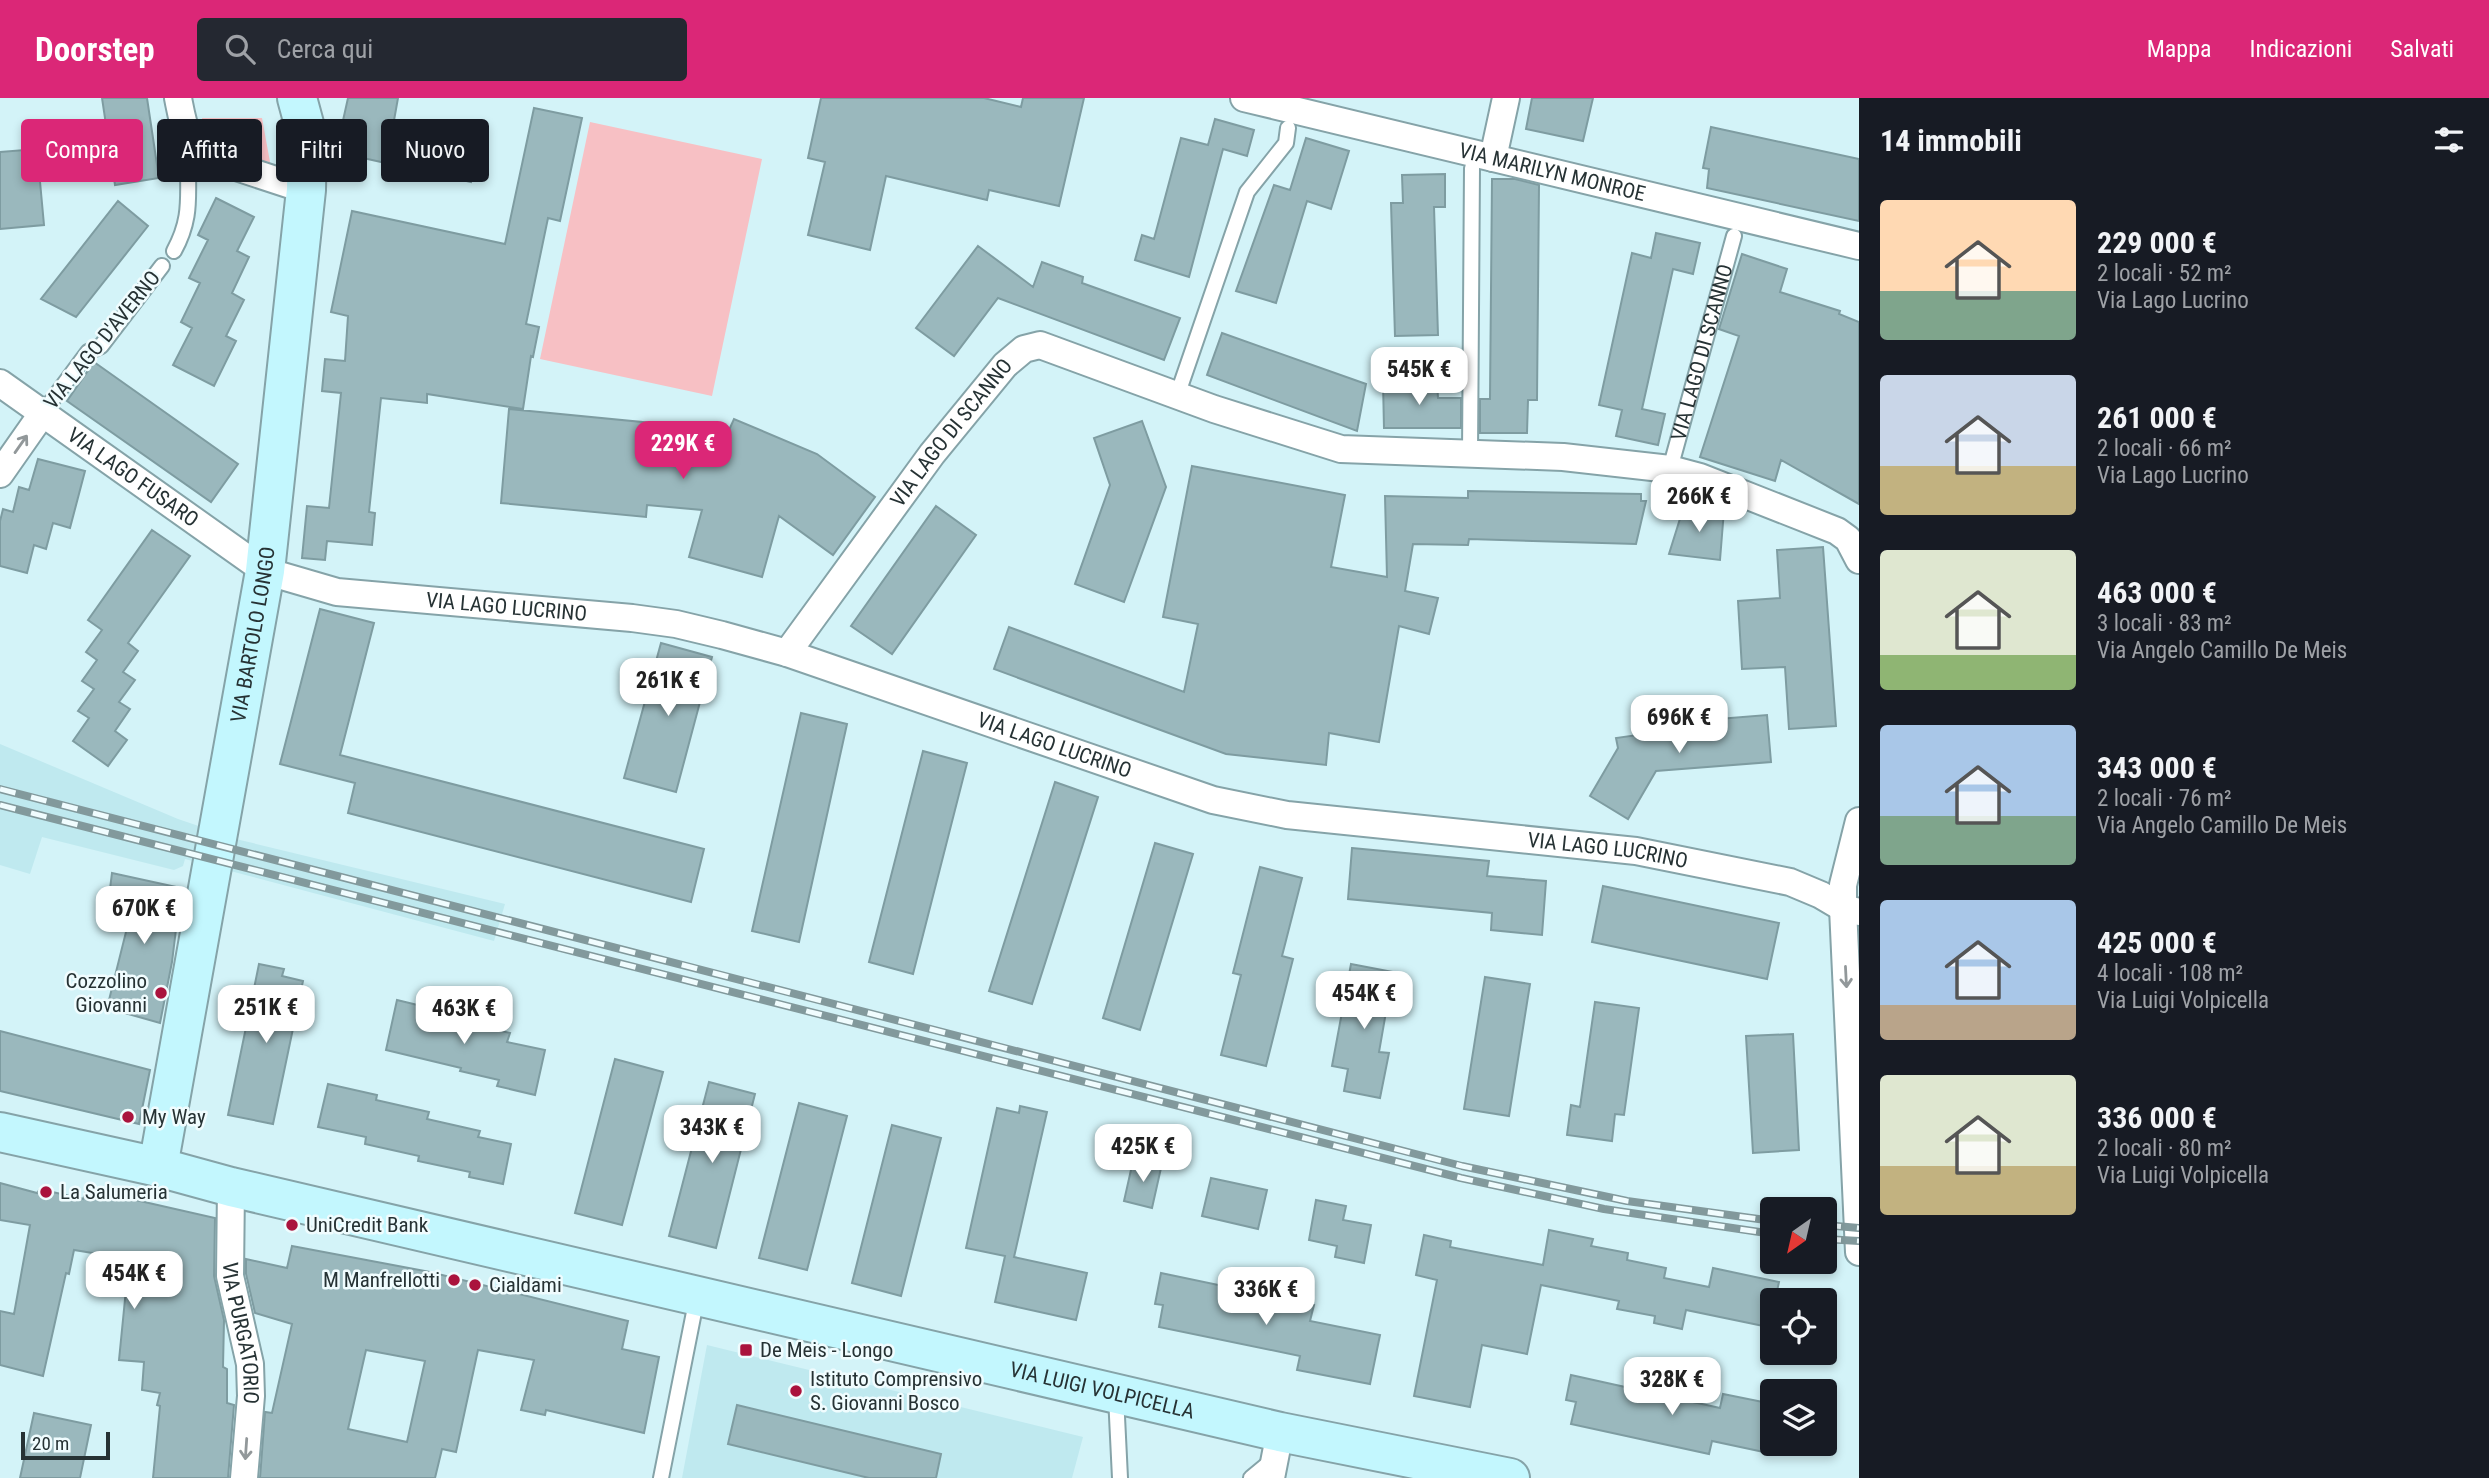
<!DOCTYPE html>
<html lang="it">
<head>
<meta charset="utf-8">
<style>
	:root { --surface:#171b24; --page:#242831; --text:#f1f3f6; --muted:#9ea1a6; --accent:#db2777 }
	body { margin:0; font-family:"Roboto Condensed",sans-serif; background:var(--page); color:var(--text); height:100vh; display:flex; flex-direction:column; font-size:26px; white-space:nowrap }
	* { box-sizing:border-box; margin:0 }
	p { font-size:23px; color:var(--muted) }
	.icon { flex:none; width:38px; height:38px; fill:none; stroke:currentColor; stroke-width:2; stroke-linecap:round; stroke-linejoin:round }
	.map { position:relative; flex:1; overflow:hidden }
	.details { display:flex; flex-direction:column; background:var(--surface); width:630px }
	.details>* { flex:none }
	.hud { position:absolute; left:21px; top:21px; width:665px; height:63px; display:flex; gap:14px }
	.needle { width:46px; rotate:214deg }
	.buttons { position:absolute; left:1760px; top:1099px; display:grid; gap:14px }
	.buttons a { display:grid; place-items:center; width:77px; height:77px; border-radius:7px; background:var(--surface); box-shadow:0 4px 10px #0003; font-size:35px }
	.scale { position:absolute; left:21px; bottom:18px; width:89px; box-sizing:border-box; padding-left:7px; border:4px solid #263234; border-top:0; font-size:19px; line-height:24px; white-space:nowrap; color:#263234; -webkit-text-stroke:5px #f0fcfe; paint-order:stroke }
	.price { position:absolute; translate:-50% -60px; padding:0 16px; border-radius:14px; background:#fff; color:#222; font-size:23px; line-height:46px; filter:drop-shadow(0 2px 4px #0008) }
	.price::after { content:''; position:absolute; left:50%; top:42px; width:21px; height:16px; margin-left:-10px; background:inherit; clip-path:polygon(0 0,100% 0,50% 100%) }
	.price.selected { background:var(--accent); color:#fff }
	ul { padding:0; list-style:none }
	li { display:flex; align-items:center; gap:21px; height:175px; padding:0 21px }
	li span { display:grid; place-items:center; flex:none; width:196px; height:140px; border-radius:7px; color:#555 }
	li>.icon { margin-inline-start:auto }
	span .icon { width:84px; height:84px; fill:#fffc; stroke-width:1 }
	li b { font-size:30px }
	h2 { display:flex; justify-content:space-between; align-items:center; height:84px; padding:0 21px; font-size:30px }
	.chip { padding:0 24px; border-radius:7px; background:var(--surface); box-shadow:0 4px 10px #0003; font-size:24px; line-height:63px }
	.chip.selected { background:var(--accent); color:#fff }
	header { display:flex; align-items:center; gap:42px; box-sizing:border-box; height:98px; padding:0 35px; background:var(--accent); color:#fff }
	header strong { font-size:33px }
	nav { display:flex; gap:38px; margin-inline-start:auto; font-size:24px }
	.search { width:490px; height:63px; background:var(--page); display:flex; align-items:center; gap:18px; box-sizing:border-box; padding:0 24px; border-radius:7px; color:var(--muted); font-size:26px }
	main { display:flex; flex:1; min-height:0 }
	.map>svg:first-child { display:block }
</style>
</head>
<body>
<header>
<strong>Doorstep</strong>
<div class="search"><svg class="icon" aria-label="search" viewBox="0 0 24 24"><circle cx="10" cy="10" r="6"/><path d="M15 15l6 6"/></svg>Cerca qui</div>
<nav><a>Mappa</a><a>Indicazioni</a><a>Salvati</a></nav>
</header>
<main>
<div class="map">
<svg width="1859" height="1380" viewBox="0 0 1859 1380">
	<rect width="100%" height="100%" fill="#d3f3f8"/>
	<path fill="#bfe9ef" d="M 0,646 L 178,721 L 240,742 L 505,806 L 494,843 L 185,761 L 183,768 L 174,772 L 42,739 L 30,776 L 0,767 Z
		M 707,1247 L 1083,1339 L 1072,1380 L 682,1380 Z"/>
	<path fill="#f7c0c4" d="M 202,20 L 262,20 L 270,64 C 238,57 208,58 202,20 Z
		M 590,24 L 762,61 L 712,298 L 540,261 Z"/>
	<path fill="#9ab8bd" stroke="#7e9ca1" stroke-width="2" fill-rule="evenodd" d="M 102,0 L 147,0 L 159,80 L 115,87 Z
		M 348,0 L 398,0 L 393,28 L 479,46 L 471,84 L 336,54 Z
		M 821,0 L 984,0 L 1021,9 L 1023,0 L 1084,0 L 1059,108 L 989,92 L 987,102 L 886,78 L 870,152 L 808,137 L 825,64 L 808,60 Z
		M 1532,0 L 1593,0 L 1583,43 L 1526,31 Z
		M 534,10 L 582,20 L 560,123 L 548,120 L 526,226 L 539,229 L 533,259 L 531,258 L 523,311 L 427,296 L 427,305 L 381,300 L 369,414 L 375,415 L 372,447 L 327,443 L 325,462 L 302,460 L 307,408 L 329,410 L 341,295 L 322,293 L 325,261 L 345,263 L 348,218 L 331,214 L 352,113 L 505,146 Z
		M 1215,21 L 1254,32 L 1247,58 L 1223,51 L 1189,179 L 1135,162 L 1142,137 L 1154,141 L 1181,40 L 1208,47 Z
		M 1711,29 L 1859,61 L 1859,123 L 1707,90 L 1709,71 L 1703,70 Z
		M 1306,40 L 1349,53 L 1331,111 L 1307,103 L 1276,205 L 1236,193 L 1274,87 L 1290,92 Z
		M 37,51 L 44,127 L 0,131 L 0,54 Z
		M 1445,76 L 1445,109 L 1434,109 L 1438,237 L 1395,238 L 1391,105 L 1403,105 L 1402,77 Z
		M 1492,81 L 1515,81 L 1539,87 L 1537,302 L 1528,302 L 1527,335 L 1480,335 L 1480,301 L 1490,301 Z
		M 216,100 L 254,119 L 237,153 L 249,159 L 232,195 L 244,202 L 226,238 L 236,243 L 214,288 L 173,267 L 192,230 L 181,224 L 200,185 L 189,180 L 208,142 L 198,137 Z
		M 118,103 L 148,128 L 76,219 L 41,201 Z
		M 1656,135 L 1700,145 L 1693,176 L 1673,171 L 1642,311 L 1665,316 L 1658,347 L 1616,338 L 1622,312 L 1599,307 L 1632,155 L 1651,160 Z
		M 978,148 L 1033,189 L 1042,164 L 1083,179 L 1082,185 L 1180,220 L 1164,262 L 998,200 L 954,258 L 916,230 Z
		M 1742,156 L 1787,171 L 1780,194 L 1840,213 L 1839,216 L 1859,224 L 1859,406 L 1781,362 L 1775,383 L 1700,359 L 1739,238 L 1719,231 Z
		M 1222,235 L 1366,286 L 1357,333 L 1207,277 Z
		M 94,264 L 238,366 L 211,404 L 67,303 Z
		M 1437,283 L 1438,300 L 1461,300 L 1461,330 L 1384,330 L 1383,284 Z
		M 509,311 L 652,325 L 651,334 L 725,341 L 734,321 L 817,356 L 875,399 L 833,457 L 779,418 L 762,479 L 689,459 L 702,412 L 647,407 L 646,419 L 501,405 Z
		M 1142,323 L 1166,389 L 1124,504 L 1075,486 L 1110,387 L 1094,340 Z
		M 38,361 L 85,373 L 70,430 L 53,425 L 46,451 L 34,447 L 27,475 L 0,468 L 0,423 L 3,411 L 13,414 L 19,389 L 29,392 Z
		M 1192,368 L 1345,397 L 1331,469 L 1387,479 L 1385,398 L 1468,400 L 1468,393 L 1641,396 L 1641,403 L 1646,403 L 1636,446 L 1469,441 L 1468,447 L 1413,446 L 1405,493 L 1438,500 L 1429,536 L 1399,528 L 1379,644 L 1329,635 L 1326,667 L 1226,656 L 994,571 L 1009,529 L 1184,594 L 1198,526 L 1163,519 Z
		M 936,408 L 976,437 L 892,556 L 851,528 Z
		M 1684,408 L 1724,412 L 1720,462 L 1669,456 Z
		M 152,432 L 190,458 L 128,545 L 138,553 L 123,574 L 135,582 L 119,604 L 130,611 L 115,633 L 127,642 L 108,668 L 73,643 L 89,620 L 78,613 L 94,591 L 82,583 L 97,562 L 86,554 L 102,532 L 88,522 Z
		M 1823,449 L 1836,628 L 1789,631 L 1785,569 L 1742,571 L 1738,503 L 1780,500 L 1777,452 Z
		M 320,511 L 374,525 L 340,657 L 704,751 L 691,804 L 348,715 L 355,685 L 280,666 Z
		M 661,545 L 712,559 L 676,694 L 624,680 Z
		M 801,615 L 847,626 L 799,844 L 752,833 Z
		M 1767,617 L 1771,664 L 1656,673 L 1628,721 L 1590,698 L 1618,650 L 1616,640 L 1645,636 L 1644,627 Z
		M 923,653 L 967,665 L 913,876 L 869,864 Z
		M 1055,684 L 1098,699 L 1032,906 L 989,893 Z
		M 1155,745 L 1193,756 L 1140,932 L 1103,920 Z
		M 1352,750 L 1489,763 L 1487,778 L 1546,783 L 1542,837 L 1491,832 L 1492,815 L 1348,801 Z
		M 1260,769 L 1302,780 L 1282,858 L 1293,861 L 1266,968 L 1221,957 L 1241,877 L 1233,875 Z
		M 112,775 L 181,790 L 172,864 L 160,925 L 107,910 L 131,814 L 108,807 Z
		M 1603,788 L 1779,825 L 1767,881 L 1592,844 Z
		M 259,866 L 284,871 L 282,878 L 303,883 L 273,1026 L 228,1017 Z
		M 1351,866 L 1393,874 L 1379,954 L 1389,955 L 1380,1000 L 1344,993 L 1348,971 L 1332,968 Z
		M 1485,879 L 1530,886 L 1509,1018 L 1464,1011 Z
		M 397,902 L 471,920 L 470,926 L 510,935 L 507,944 L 545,952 L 535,997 L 497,988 L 499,982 L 460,973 L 461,970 L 386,952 Z
		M 1595,904 L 1639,910 L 1624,1017 L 1615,1016 L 1612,1043 L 1567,1037 L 1571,1007 L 1580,1009 Z
		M 0,933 L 150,972 L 139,1026 L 0,993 Z
		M 1793,936 L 1799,1052 L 1753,1055 L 1746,938 Z
		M 615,961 L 663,974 L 622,1127 L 575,1115 Z
		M 709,984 L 755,996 L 716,1150 L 669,1138 Z
		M 328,986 L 377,997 L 376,1002 L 429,1014 L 427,1021 L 480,1033 L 478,1039 L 511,1046 L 503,1086 L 469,1079 L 470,1074 L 418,1063 L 419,1058 L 365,1046 L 366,1039 L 318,1029 Z
		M 799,1005 L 847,1018 L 807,1172 L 759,1160 Z
		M 1020,1008 L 1047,1014 L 1014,1159 L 1087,1175 L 1076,1222 L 995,1204 L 1005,1158 L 966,1150 L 997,1010 L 1019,1015 Z
		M 892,1027 L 941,1040 L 901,1198 L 852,1185 Z
		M 1133,1063 L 1161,1070 L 1152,1110 L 1124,1103 Z
		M 1211,1080 L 1267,1092 L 1258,1131 L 1202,1118 Z
		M 0,1085 L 37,1095 L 40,1091 L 83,1101 L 87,1091 L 215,1120 L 214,1178 L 224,1222 L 223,1269 L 227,1271 L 227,1305 L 234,1307 L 228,1380 L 153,1380 L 160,1308 L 157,1307 L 160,1295 L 142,1292 L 144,1264 L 119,1262 L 129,1161 L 74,1152 L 69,1176 L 66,1175 L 43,1278 L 0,1267 L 0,1213 L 14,1216 L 30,1127 L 0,1122 Z
		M 1316,1102 L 1346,1108 L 1343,1122 L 1371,1127 L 1364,1165 L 1335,1159 L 1337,1148 L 1309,1142 Z
		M 1549,1132 L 1593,1141 L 1591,1148 L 1628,1155 L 1627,1162 L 1666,1170 L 1664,1180 L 1709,1189 L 1713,1170 L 1779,1184 L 1775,1202 L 1773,1202 L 1773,1230 L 1686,1212 L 1682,1231 L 1654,1225 L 1655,1218 L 1617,1211 L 1619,1203 L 1541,1187 L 1527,1256 L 1482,1247 L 1470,1309 L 1414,1298 L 1437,1182 L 1416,1177 L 1424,1137 L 1451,1143 L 1450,1149 L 1543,1167 Z
		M 292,1148 L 430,1174 L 628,1223 L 622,1251 L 659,1259 L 644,1335 L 546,1312 L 545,1317 L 521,1312 L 534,1262 L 478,1252 L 456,1354 L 442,1351 L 435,1380 L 260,1380 L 265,1314 L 272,1315 L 292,1226 L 255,1215 L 246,1176 L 246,1161 L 287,1170 ZM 366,1252 L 425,1263 L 407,1344 L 348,1331 Z
		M 1161,1175 L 1314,1207 L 1310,1223 L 1380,1237 L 1370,1286 L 1297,1272 L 1300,1258 L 1159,1229 L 1163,1207 L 1155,1206 Z
		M 1571,1277 L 1720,1310 L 1723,1296 L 1773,1306 L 1773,1356 L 1712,1343 L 1709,1356 L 1571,1326 L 1576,1304 L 1566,1302 Z
		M 737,1307 L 941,1356 L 936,1380 L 869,1380 L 728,1346 Z
		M 34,1315 L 91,1327 L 80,1380 L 20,1380 Z"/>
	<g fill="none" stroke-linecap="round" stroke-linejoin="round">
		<g stroke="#85a3a8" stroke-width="18">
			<g id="lane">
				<path d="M 174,153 C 197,111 183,88 191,46"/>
				<path d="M 1177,298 L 1247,94 L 1286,45 L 1288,30"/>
				<path d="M 42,316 L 88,254 L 101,248 L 162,168"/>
				<path d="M 1470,356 L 1472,70"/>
				<path id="s1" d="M 1670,371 L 1734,138"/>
				<path d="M 1116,1298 L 1120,1380"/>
				<path d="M 661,1380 L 697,1199"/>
				<path d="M 1251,1380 L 1274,1361"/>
			</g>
		</g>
		<g stroke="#85a3a8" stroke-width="30">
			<g id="street">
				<path d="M 178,0 C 183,25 185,45 209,60 L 306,92"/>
				<path id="s2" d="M 1244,0 L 1859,148"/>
				<path d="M 1493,60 L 1506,0"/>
				<path id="s3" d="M 0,285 L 265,473 L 337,494 L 632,520 L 676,526 L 722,537 L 787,555 L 1213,702 L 1287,717 L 1636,753 L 1790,784 L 1821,797 L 1843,810 L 1859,814"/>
				<path d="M 0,376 L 42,316"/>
				<path id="s4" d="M 787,555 L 932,356 L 1005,267 L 1024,251 L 1040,247 L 1214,311 L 1341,351 L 1563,359 L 1670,371 L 1700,379 L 1837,433 L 1848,441 L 1859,462"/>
				<path d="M 1859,723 L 1843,787 L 1843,810 L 1859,1154"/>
				<path id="s5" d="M 231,1089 L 230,1178 L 250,1266 L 251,1298 L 244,1380"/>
				<path d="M 1271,1380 L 1280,1334"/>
			</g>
		</g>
		<g stroke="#85a3a8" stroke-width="42">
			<g id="secondary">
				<path id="s6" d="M 0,1034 L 158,1069 L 231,1089 L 1280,1334 L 1510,1380"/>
				<path id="s7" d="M 158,1069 L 265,473 L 306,92 L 307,37 L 297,0"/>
			</g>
		</g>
		<use href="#lane" stroke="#fff" stroke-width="14"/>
		<use href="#street" stroke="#fff" stroke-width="26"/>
		<use href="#secondary" stroke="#c3f7fe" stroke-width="38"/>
		<g stroke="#82999c" stroke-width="8">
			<path id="rail" d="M 0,691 L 1462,1068 L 1627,1103 L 1773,1123
				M 0,707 L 1461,1080 L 1604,1111 L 1773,1136
				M 1825,1127 L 1859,1130
				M 1825,1141 L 1859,1143"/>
		</g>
		<use href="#rail" stroke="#f0fcfe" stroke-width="5" stroke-dasharray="16" stroke-linecap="butt"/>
	</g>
	<defs><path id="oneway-shaft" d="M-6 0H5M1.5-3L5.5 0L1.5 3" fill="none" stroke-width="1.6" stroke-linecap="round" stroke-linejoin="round" transform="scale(1.75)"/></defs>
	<g stroke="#92989a">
		<use href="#oneway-shaft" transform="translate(21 346) rotate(-55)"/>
		<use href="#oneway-shaft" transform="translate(1846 879) rotate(87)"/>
		<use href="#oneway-shaft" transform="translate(246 1351) rotate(94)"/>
	</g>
	<g fill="#aa133d" stroke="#f0fcfe" stroke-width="2.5">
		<circle cx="161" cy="895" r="7"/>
		<circle cx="128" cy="1019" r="7"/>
		<circle cx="46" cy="1094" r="7"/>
		<circle cx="292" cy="1127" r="7"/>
		<circle cx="454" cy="1182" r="7"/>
		<circle cx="475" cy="1187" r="7"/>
		<rect x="739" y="1245" width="14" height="14" rx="3.5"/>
		<circle cx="796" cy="1293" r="7"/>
	</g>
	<g text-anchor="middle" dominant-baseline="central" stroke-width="5" stroke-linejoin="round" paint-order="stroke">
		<g font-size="21" fill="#263234" stroke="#f0fcfe">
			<text stroke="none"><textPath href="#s2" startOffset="317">VIA MARILYN MONROE</textPath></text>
			<text transform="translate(102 242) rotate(-51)">VIA LAGO D'AVERNO</text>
			<text stroke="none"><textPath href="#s1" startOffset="121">VIA LAGO DI SCANNO</textPath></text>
			<text stroke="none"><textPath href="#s4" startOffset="275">VIA LAGO DI SCANNO</textPath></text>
			<text stroke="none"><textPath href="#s3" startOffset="163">VIA LAGO FUSARO</textPath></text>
			<text stroke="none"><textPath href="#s3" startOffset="570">VIA LAGO LUCRINO</textPath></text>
			<text stroke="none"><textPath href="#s7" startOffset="541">VIA BARTOLO LONGO</textPath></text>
			<text stroke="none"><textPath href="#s3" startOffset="1138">VIA LAGO LUCRINO</textPath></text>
			<text stroke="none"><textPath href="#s3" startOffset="1704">VIA LAGO LUCRINO</textPath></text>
			<text stroke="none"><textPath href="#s5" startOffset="147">VIA PURGATORIO</textPath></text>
			<text stroke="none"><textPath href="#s6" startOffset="1132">VIA LUIGI VOLPICELLA</textPath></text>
		</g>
		<g font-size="21" fill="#263234" stroke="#f0fcfe" text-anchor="start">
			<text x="147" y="883" text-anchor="end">Cozzolino<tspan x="147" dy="24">Giovanni</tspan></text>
			<text x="142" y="1019">My Way</text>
			<text x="60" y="1094">La Salumeria</text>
			<text x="306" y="1127">UniCredit Bank</text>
			<text x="440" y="1182" text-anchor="end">M Manfrellotti</text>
			<text x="489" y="1187">Cialdami</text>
			<text x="760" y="1252">De Meis - Longo</text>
			<text x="810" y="1281">Istituto Comprensivo<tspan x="810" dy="24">S. Giovanni Bosco</tspan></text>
		</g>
	</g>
</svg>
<div class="buttons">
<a><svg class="needle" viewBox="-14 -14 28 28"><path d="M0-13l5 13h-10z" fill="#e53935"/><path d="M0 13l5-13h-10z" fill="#9ea1a6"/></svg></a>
<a><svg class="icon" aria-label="locate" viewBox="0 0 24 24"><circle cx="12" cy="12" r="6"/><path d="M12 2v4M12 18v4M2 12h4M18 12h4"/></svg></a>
<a><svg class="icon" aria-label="layers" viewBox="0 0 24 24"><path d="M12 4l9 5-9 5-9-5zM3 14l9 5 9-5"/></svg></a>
</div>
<div class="scale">20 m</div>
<b class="price" style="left:1419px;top:309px">545K €</b>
<b class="price selected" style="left:683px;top:383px">229K €</b>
<b class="price" style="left:1699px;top:436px">266K €</b>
<b class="price" style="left:668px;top:620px">261K €</b>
<b class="price" style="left:1679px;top:657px">696K €</b>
<b class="price" style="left:144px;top:848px">670K €</b>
<b class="price" style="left:1364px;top:933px">454K €</b>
<b class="price" style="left:266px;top:947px">251K €</b>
<b class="price" style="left:464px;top:948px">463K €</b>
<b class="price" style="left:712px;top:1067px">343K €</b>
<b class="price" style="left:1143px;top:1086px">425K €</b>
<b class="price" style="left:134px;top:1213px">454K €</b>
<b class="price" style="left:1266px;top:1229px">336K €</b>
<b class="price" style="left:1672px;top:1319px">328K €</b>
<div class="hud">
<a class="chip selected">Compra</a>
<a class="chip">Affitta</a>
<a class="chip">Filtri</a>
<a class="chip">Nuovo</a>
</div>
</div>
<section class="details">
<h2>14 immobili<svg class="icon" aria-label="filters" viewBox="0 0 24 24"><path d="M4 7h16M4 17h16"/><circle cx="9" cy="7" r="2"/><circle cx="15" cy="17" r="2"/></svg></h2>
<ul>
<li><span style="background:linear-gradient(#ffd9b3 65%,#7fa58c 0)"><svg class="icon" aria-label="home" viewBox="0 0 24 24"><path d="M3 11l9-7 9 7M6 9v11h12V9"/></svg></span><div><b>229 000 €</b><p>2 locali · 52 m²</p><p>Via Lago Lucrino</p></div></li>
<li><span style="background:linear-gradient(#c9d6e8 65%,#c2b280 0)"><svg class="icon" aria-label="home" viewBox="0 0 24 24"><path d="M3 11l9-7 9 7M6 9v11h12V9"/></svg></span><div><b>261 000 €</b><p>2 locali · 66 m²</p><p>Via Lago Lucrino</p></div></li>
<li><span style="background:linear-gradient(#dfe7d0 75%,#8fb573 0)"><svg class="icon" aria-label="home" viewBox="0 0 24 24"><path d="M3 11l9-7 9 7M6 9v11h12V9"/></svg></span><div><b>463 000 €</b><p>3 locali · 83 m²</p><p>Via Angelo Camillo De Meis</p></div></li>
<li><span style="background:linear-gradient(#a9c7e8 65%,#7fa58c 0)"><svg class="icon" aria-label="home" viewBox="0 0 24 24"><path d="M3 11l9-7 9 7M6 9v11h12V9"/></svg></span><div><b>343 000 €</b><p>2 locali · 76 m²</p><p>Via Angelo Camillo De Meis</p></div></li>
<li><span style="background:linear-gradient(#a9c7e8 75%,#b9a48a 0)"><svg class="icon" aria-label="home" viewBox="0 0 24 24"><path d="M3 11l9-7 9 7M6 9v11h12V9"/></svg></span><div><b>425 000 €</b><p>4 locali · 108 m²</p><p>Via Luigi Volpicella</p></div></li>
<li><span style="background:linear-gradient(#dfe7d0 65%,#c2b280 0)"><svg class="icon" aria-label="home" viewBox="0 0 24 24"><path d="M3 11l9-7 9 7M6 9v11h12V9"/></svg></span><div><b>336 000 €</b><p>2 locali · 80 m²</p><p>Via Luigi Volpicella</p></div></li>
</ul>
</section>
</main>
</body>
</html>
